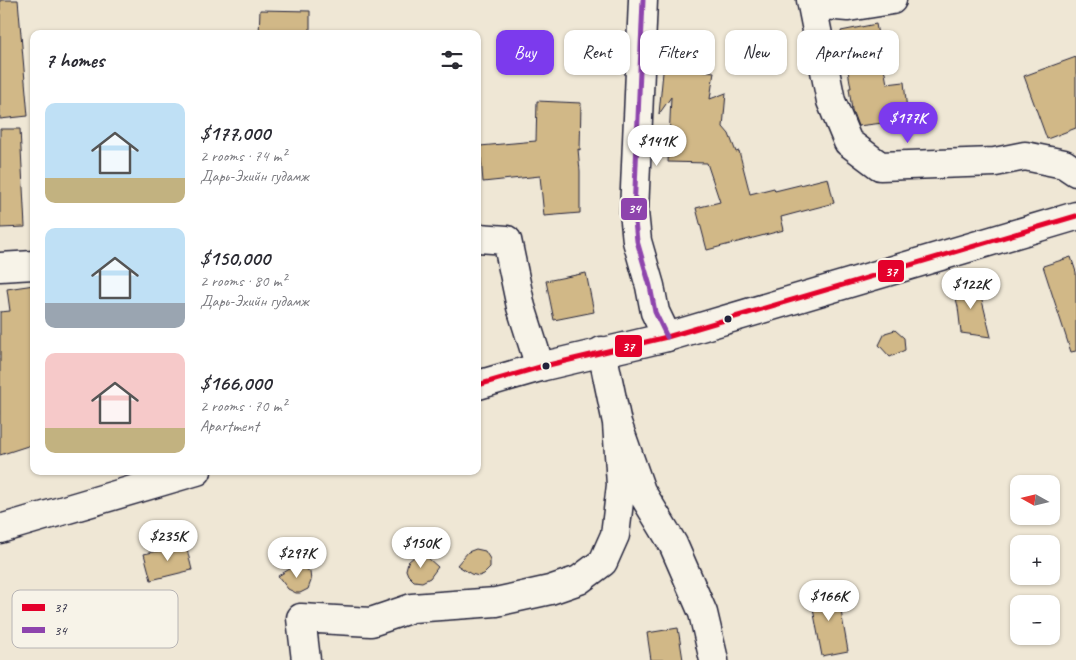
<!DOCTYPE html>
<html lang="en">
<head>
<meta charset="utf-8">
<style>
	:root { --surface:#fff; --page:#f7f7f7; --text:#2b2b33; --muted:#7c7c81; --accent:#7c3aed }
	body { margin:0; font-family:Caveat,sans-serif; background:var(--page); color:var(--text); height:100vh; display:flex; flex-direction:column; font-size:19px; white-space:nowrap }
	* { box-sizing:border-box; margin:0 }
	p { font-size:16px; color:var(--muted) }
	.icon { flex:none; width:28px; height:28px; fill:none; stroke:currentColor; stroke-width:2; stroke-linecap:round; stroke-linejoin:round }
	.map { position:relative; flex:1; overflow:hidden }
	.side { position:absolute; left:30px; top:30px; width:451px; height:445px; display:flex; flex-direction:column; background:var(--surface); border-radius:10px; box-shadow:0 1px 4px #0004 }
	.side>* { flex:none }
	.hud { position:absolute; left:496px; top:30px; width:475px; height:45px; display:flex; gap:10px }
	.needle { width:32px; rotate:278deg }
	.controls { position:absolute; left:1010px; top:475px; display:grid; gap:10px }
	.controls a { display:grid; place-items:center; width:50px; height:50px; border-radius:10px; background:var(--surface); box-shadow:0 1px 4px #0004; font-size:25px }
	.price { position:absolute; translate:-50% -42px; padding:0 11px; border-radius:18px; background:#fff; color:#222; font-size:16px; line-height:32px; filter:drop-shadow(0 1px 2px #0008) }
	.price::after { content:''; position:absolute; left:50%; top:30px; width:15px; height:11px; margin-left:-8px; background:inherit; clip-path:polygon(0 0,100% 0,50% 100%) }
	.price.selected { background:var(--accent); color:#fff }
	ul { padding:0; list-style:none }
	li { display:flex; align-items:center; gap:15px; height:125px; padding:0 15px }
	li span { display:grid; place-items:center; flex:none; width:140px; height:100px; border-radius:10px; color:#555 }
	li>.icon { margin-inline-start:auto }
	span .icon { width:60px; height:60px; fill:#fffc; stroke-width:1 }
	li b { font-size:21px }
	h2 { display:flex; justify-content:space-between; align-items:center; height:60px; padding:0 15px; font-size:21px }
	.pill { padding:0 18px; border-radius:10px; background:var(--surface); box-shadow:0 1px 4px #0004; font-size:18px; line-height:45px }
	.pill.selected { background:var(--accent); color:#fff }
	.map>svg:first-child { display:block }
</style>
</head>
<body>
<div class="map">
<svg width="1076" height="660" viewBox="0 0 1076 660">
	<rect width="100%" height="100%" fill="#efe7d5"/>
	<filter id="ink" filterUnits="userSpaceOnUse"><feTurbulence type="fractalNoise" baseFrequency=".02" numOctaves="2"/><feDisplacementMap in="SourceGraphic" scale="10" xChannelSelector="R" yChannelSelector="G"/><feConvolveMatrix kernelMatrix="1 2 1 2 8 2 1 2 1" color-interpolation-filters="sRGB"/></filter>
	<g filter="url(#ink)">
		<path fill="#d1b887" stroke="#22223b" d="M 0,0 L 18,0 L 28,116 L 0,119 Z
			M 260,10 L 310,11 L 310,34 L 259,34 Z
			M 876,24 L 887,84 L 904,82 L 908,120 L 858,126 L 852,110 L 849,88 L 851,88 L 841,31 Z
			M 665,51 L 700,54 L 697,70 L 714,72 L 710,99 L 726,93 L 723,127 L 729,134 L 736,152 L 739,151 L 750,194 L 774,188 L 775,191 L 828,178 L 834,203 L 781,217 L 784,230 L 707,250 L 696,208 L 720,202 L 707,163 L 668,162 L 671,97 L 659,114 Z
			M 1076,57 L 1076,128 L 1047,139 L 1024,76 Z
			M 537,101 L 581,103 L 580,150 L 578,149 L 580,171 L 580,213 L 544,216 L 540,176 L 483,182 L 480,146 L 536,141 Z
			M 0,129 L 20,129 L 25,227 L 0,228 Z
			M 1071,257 L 1076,272 L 1076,351 L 1071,352 L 1043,266 Z
			M 586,273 L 594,312 L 554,320 L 546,281 Z
			M 977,280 L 991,337 L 961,333 L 958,307 L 953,286 Z
			M 34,285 L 34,444 L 0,455 L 0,312 L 10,311 L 7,289 Z
			M 895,330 L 904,338 L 905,350 L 890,357 L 879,345 L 885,333 Z
			M 186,545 L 192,570 L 151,580 L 144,554 Z
			M 476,549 L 485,551 L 490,559 L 490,568 L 484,574 L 479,576 L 471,574 L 457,565 L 468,552 Z
			M 419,555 L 428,558 L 438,567 L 430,578 L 422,582 L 414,581 L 408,575 L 406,570 L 408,562 L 415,556 Z
			M 302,566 L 310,572 L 311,581 L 308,589 L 300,593 L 296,593 L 288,589 L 278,576 L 293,567 Z
			M 837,588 L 848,651 L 822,656 L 810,593 Z
			M 678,628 L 683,660 L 651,660 L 647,633 Z"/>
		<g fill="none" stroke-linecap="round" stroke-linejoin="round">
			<g stroke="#22223b" stroke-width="31">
				<path id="minor" d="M 643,0 L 634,212 L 637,241 L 650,286 L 655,312 L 667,337
					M 811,0 L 831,101 L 848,142 L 880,166 L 995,162 L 1025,156 L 1064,164 L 1076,172
					M 812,4 L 848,7 L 892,0
					M 478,238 L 507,240 L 521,307 L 540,367
					M 0,267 L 34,265
					M 602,351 L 617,423 L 641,491 L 673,544 L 703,613 L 714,660
					M 306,660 L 301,618 L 371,622 L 412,608 L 496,602 L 550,590 L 579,580 L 603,562 L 615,535 L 621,485 L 617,423"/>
			</g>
			<g stroke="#22223b" stroke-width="31">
				<path id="major" d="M 478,385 L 540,367 L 667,337 L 1076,216
					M 0,529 L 197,471"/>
			</g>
			<use href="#minor" stroke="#f7f3e8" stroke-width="28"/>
			<use href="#major" stroke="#f7f3e8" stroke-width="28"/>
			<g stroke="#f7f3e8" stroke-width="9">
				<path id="bus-1" d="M 478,385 L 540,367 L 667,337 L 1076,216"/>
			</g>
			<g stroke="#f7f3e8" stroke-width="9">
				<path id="bus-2" d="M 643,0 L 634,212 L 637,241 L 650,286 L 655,312 L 667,337"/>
			</g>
			<use href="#bus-1" stroke="#e4002b" stroke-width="5"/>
			<use href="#bus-2" stroke="#8e44ad" stroke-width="5"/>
		</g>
	</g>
	<g fill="#22223b" stroke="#f7f3e8" stroke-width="2">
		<circle cx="728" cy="319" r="4.5"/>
		<circle cx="546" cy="366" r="4.5"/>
	</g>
	<rect x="12" y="590" width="166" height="58" rx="8" fill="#f7f3e8" stroke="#b7b4b4" stroke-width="1"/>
	<rect x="22" y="604" width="23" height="7" fill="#e4002b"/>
	<rect x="22" y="627" width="23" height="6" fill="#8e44ad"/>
	<g font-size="14" fill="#22223b">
		<text x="54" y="612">37</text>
		<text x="54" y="635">34</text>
	</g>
	<g stroke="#f7f3e8" stroke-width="2">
		<rect x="620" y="197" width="28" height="24" rx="5" fill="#8e44ad"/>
		<rect x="877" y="259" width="28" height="24" rx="5" fill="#e4002b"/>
		<rect x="614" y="334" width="29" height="24" rx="5" fill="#e4002b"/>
	</g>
	<g font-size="14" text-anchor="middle" font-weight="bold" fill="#fff">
		<text x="634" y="213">34</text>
		<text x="891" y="276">37</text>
		<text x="628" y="351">37</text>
	</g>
</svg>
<div class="controls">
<a><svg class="needle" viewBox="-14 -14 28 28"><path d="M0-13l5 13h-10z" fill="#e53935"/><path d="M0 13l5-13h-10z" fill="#7c7c81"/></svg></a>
<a>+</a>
<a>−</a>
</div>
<b class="price selected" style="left:908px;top:144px">$177K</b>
<b class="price" style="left:657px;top:167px">$141K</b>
<b class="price" style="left:971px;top:310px">$122K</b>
<b class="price" style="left:168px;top:562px">$235K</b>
<b class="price" style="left:421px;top:569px">$150K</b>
<b class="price" style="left:297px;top:579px">$297K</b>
<b class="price" style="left:829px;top:622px">$166K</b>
<div class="hud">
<a class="pill selected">Buy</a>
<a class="pill">Rent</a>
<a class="pill">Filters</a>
<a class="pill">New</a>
<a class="pill">Apartment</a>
</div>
<section class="side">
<h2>7 homes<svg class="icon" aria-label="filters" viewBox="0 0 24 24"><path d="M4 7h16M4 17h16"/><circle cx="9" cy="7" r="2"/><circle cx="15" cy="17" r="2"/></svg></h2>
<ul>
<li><span style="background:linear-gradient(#bfe0f5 75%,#c2b280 0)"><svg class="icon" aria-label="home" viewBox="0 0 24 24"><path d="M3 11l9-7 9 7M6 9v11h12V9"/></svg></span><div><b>$177,000</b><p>2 rooms · 74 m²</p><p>Дарь-Эхийн гудамж</p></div></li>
<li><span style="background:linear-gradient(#bfe0f5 75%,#9aa5b1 0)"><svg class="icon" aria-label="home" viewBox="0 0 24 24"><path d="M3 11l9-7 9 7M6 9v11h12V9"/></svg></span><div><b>$150,000</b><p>2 rooms · 80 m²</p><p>Дарь-Эхийн гудамж</p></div></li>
<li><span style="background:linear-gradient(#f6c9c9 75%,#c2b280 0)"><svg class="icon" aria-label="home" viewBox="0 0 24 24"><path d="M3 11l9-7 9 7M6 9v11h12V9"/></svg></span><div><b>$166,000</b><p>2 rooms · 70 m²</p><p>Apartment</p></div></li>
</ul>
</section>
</div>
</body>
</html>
